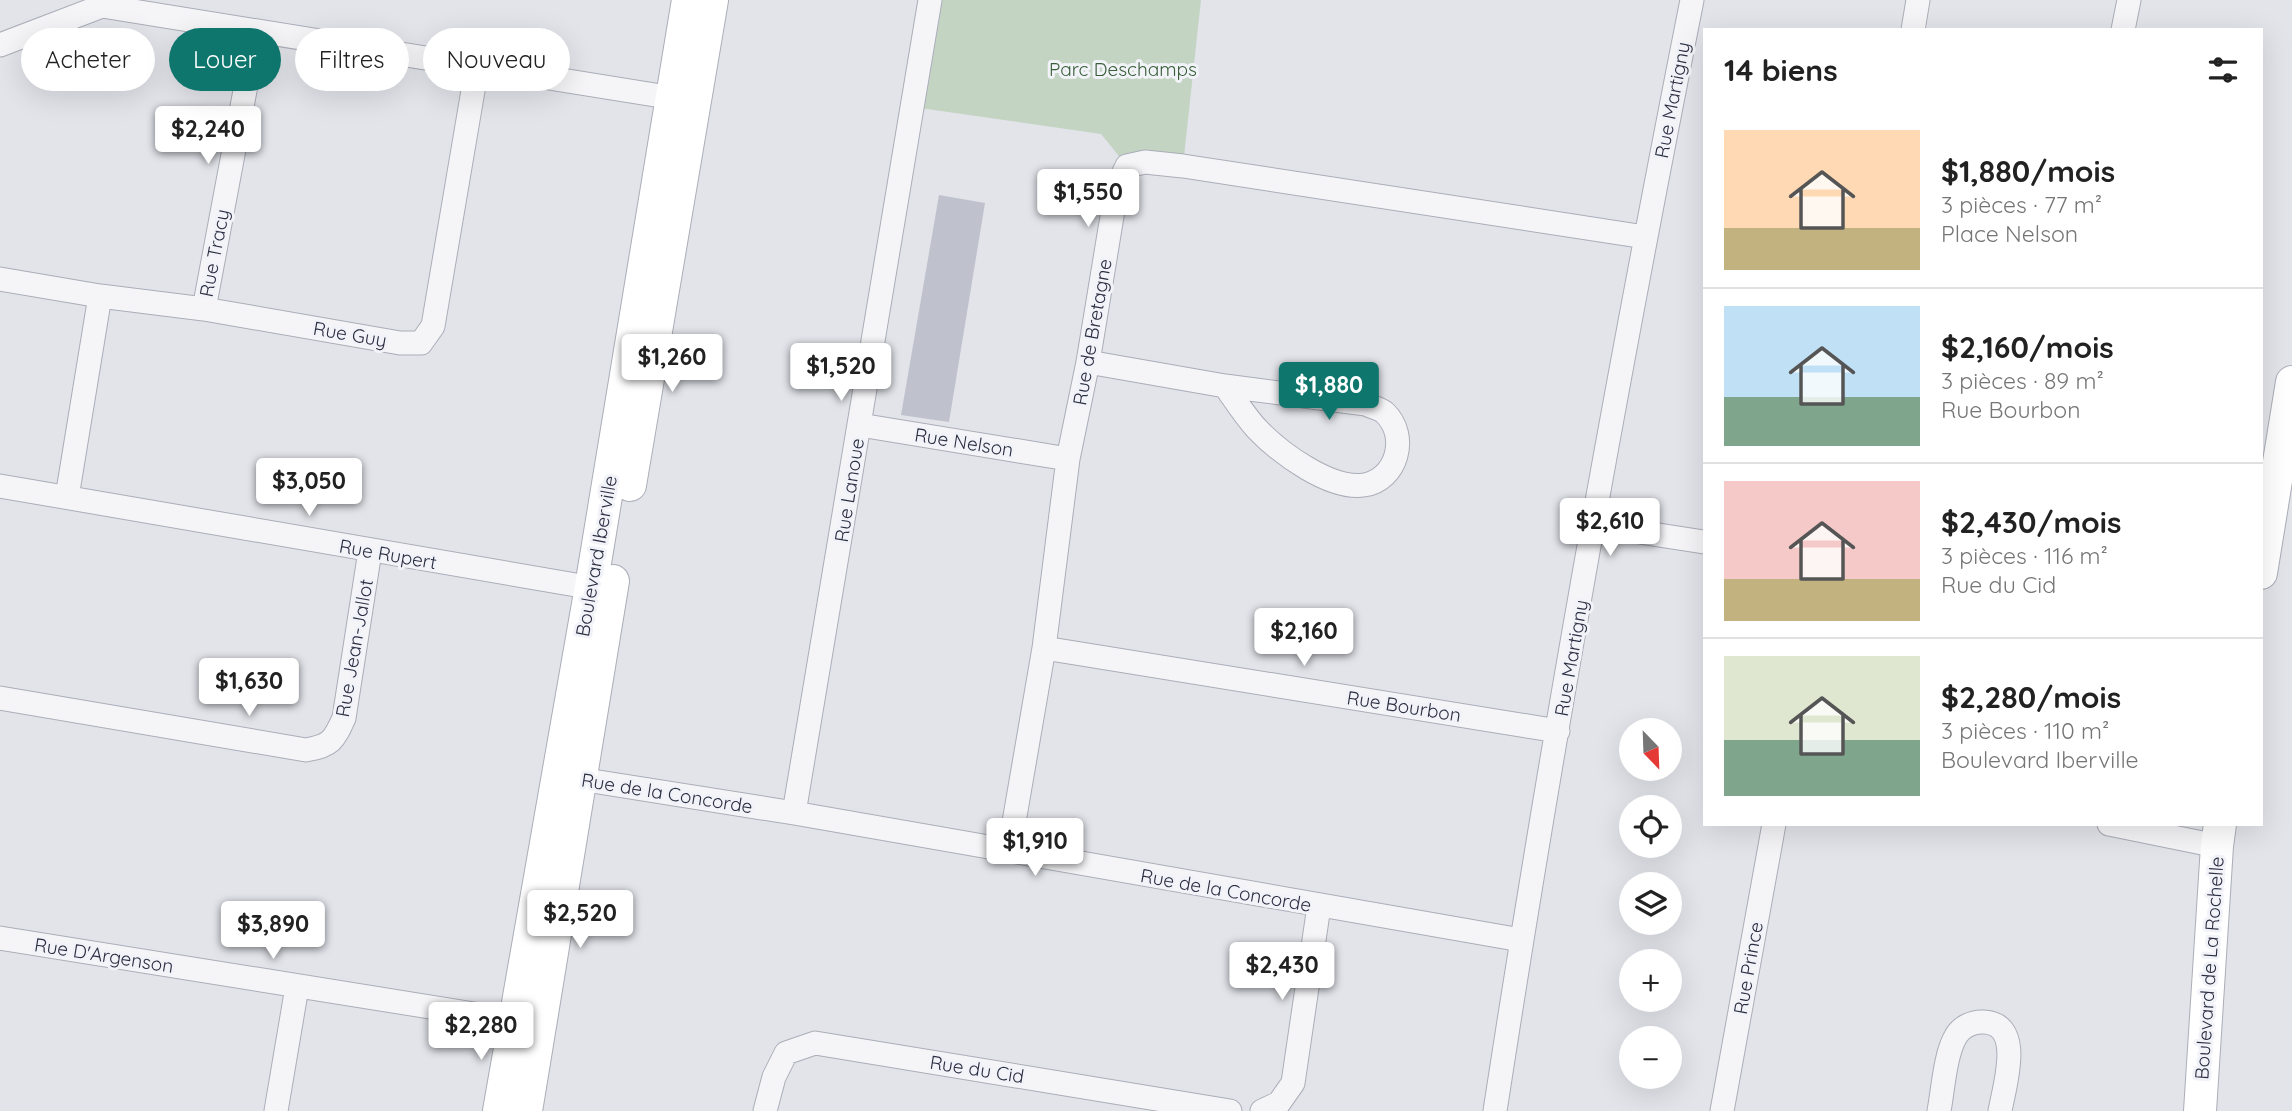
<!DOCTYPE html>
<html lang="fr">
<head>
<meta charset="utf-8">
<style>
	:root { --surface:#fff; --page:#f2f2f2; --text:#222; --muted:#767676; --line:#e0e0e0; --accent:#0f766e }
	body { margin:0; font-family:Quicksand,sans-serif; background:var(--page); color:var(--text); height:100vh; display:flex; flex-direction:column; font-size:26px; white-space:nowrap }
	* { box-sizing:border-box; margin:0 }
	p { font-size:23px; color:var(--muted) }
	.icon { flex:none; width:38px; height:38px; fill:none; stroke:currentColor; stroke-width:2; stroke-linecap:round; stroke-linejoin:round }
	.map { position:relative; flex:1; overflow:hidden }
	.drawer { position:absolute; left:1703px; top:28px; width:560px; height:798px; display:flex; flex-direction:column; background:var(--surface); border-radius:0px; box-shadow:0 7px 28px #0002 }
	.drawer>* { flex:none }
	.guide { position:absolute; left:21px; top:28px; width:665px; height:63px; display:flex; gap:14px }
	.needle { width:46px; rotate:157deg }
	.fabs { position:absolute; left:1619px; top:718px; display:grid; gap:14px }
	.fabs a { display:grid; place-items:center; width:63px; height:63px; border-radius:50%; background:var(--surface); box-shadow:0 7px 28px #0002; font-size:35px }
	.price { position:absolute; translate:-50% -60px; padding:0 16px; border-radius:7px; background:#fff; color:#222; font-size:23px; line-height:46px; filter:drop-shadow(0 2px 4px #0008) }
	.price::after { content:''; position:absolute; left:50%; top:42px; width:21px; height:16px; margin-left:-10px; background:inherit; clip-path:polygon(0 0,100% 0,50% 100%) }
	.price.selected { background:var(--accent); color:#fff }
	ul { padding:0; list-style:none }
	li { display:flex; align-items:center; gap:21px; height:175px; padding:0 21px }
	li+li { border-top:2px solid var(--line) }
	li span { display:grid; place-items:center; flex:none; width:196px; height:140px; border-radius:0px; color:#555 }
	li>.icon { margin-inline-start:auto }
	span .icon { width:84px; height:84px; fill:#fffc; stroke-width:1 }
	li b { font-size:30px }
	h2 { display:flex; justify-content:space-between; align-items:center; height:84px; padding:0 21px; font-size:30px }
	.chip { padding:0 24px; border-radius:32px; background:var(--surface); box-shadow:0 7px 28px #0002; font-size:24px; line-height:63px }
	.chip.selected { background:var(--accent); color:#fff }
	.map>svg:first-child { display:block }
</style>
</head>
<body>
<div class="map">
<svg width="2292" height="1111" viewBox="0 0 2292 1111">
	<rect width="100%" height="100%" fill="#e2e4ea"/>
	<path fill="#c4d4c3" d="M 930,0 L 1201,0 L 1183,166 L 1127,166 L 1101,134 L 913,107 Z"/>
	<path fill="#bfc2cd" d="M 939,195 L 985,203 L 949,422 L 901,415 Z"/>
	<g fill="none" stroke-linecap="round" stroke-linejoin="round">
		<g stroke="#abadb8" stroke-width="25">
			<path id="street" d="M 1913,30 L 1918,0
				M 2123,30 L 2129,0
				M 0,45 L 102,6 L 686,100
				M 0,279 L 100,296 L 204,309 L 400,343 L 421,343 L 433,326 L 477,67
				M 204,309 L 256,32
				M 1088,362 L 1225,386 L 1366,404 C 1371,407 1381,409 1385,413 C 1409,436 1397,480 1364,485 C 1330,490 1280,453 1257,429 C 1245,416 1235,400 1225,386
				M 860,425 L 1068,459
				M 0,486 L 605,590
				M 67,497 L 100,296
				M 1594,525 L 1704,542
				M 1044,648 L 1558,731
				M 0,698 L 306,750 C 331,746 334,740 344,718 L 370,551
				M 567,777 L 794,813 L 1521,940
				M 794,813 L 930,0
				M 2109,824 L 2217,846
				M 1009,851 L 1044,648 L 1068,459 L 1088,362 L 1117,186 L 1127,166 L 1145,162 L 1183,166 L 1645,237
				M 0,938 L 530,1023
				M 276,1111 L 297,987
				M 765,1111 L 774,1077 L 786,1053 L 815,1043 L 1230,1111
				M 1262,1111 L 1279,1103 L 1293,1083 L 1319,906
				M 1495,1111 C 1552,740 1619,368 1692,0
				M 1722,1111 L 1774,824
				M 1939,1111 C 1943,1090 1945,1054 1956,1036 C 1961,1027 1973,1021 1984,1022 C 2025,1024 2004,1087 2000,1111"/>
		</g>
		<g stroke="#abadb8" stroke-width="34">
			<path id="secondary" d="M 630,485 L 712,0
				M 2261,573 L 2292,382
				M 499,1111 L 591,587 L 688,0
				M 526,1111 L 613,581
				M 2200,1111 L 2217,846 L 2220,824"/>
		</g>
		<use href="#street" stroke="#f5f5f8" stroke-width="23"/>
		<use href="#secondary" stroke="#fff" stroke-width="32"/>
	</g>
	<g text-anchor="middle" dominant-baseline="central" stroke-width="6" stroke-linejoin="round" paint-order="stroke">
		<g font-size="19" fill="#375e37" stroke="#f2f3f8">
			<text x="1123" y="69">Parc Deschamps</text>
		</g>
		<g font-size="19" fill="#2a2e42" stroke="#f2f3f8">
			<text transform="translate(1672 100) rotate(-79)">Rue Martigny</text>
			<text transform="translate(214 253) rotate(-79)">Rue Tracy</text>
			<text transform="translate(1092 332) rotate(-80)">Rue de Bretagne</text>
			<text transform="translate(350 334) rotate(10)">Rue Guy</text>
			<text transform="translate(964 442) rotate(9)">Rue Nelson</text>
			<text transform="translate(849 490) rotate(-81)">Rue Lanoue</text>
			<text transform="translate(388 554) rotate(10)">Rue Rupert</text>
			<text transform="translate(596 556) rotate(-80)">Boulevard Iberville</text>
			<text transform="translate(354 648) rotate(-80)">Rue Jean-Jallot</text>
			<text transform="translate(1571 658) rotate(-80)">Rue Martigny</text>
			<text transform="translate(1404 706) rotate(9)">Rue Bourbon</text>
			<text transform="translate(667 793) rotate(9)">Rue de la Concorde</text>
			<text transform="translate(1226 890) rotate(10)">Rue de la Concorde</text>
			<text transform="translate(104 955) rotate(9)">Rue D'Argenson</text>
			<text transform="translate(1748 968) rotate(-80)">Rue Prince</text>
			<text transform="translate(2209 968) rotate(-86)">Boulevard de La Rochelle</text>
			<text transform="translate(977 1069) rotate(9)">Rue du Cid</text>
		</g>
	</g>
</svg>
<div class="fabs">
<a><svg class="needle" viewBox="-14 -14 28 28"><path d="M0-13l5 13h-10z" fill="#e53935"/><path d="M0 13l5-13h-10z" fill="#767676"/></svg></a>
<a><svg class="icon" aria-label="locate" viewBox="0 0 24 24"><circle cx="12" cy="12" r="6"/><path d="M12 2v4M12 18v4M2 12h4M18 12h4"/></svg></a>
<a><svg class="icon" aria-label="layers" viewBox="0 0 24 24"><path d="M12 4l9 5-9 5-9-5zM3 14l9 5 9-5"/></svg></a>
<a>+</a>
<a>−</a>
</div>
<b class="price" style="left:208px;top:166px">$2,240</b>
<b class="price" style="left:1088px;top:229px">$1,550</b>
<b class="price" style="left:672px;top:394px">$1,260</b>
<b class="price" style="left:841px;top:403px">$1,520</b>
<b class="price selected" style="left:1329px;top:422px">$1,880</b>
<b class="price" style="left:309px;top:518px">$3,050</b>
<b class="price" style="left:1610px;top:558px">$2,610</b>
<b class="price" style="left:1304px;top:668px">$2,160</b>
<b class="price" style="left:249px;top:718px">$1,630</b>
<b class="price" style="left:1035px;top:878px">$1,910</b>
<b class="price" style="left:580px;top:950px">$2,520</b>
<b class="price" style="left:273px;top:961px">$3,890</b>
<b class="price" style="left:1282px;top:1002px">$2,430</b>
<b class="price" style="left:481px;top:1062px">$2,280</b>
<div class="guide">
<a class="chip">Acheter</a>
<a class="chip selected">Louer</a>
<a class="chip">Filtres</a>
<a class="chip">Nouveau</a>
</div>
<section class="drawer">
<h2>14 biens<svg class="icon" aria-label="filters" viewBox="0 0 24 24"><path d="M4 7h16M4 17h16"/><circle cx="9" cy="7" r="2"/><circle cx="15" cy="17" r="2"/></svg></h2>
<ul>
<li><span style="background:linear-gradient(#ffd9b3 70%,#c2b280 0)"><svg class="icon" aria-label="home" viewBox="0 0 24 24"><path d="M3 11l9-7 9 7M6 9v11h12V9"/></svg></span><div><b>$1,880/mois</b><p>3 pièces · 77 m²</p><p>Place Nelson</p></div></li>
<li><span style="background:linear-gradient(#bfe0f5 65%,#7fa58c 0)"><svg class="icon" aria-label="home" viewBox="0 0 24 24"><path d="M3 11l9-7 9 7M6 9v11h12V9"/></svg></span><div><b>$2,160/mois</b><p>3 pièces · 89 m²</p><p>Rue Bourbon</p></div></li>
<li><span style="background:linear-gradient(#f6c9c9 70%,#c2b280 0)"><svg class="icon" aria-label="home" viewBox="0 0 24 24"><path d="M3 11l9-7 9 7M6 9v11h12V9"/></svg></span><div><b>$2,430/mois</b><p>3 pièces · 116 m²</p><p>Rue du Cid</p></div></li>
<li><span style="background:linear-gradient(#dfe7d0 60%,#7fa58c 0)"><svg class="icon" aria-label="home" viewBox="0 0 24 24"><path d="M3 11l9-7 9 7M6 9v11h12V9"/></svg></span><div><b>$2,280/mois</b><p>3 pièces · 110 m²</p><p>Boulevard Iberville</p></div></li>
</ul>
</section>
</div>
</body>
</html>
